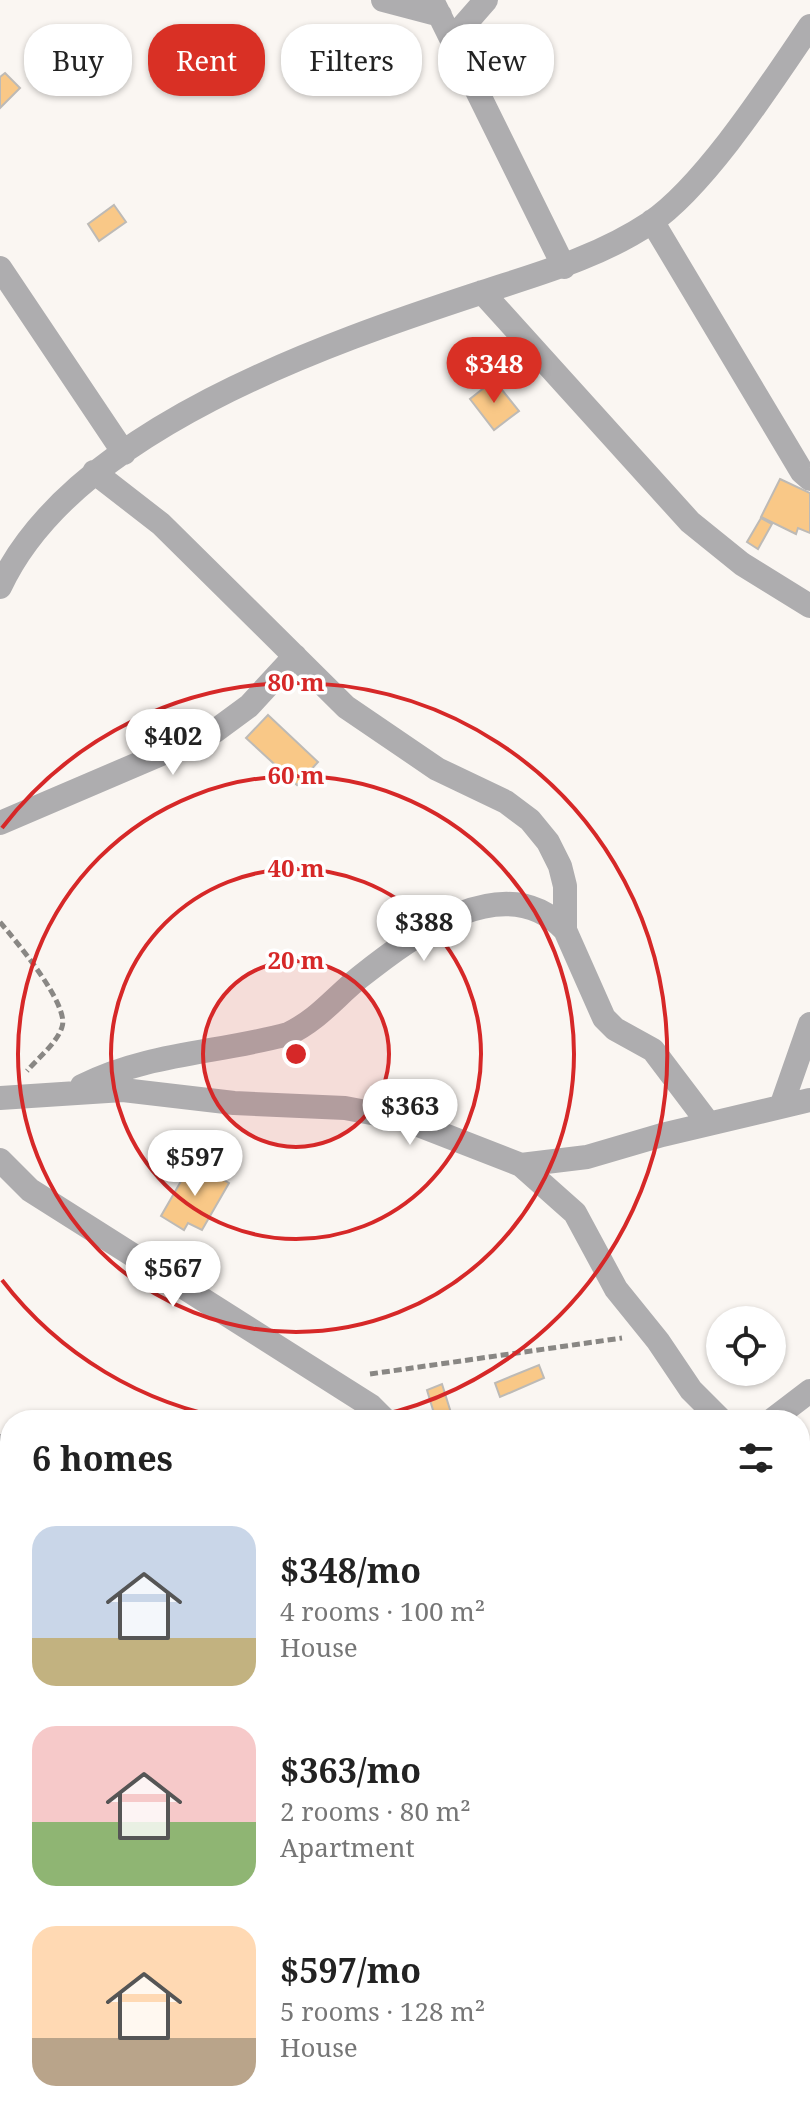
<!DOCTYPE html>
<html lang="en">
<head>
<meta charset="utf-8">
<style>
	:root { --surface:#fff; --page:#f2f2f2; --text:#222; --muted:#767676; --accent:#d93025 }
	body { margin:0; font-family:"Noto Serif",serif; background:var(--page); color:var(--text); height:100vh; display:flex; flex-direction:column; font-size:30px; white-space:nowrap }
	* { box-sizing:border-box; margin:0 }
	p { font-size:26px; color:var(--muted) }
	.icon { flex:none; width:44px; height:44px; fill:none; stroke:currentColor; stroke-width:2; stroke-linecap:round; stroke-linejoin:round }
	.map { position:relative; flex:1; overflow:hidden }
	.details { position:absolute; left:0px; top:1410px; width:810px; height:714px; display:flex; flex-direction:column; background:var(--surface); border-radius:32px 32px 0 0; box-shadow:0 2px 6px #0004 }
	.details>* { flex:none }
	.hud { position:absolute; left:24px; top:24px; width:762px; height:72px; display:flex; gap:16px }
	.tools { position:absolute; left:706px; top:1306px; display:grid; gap:16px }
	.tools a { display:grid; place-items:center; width:80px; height:80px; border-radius:50%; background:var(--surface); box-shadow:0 2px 6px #0004; font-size:40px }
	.price { position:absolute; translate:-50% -68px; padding:0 18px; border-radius:28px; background:#fff; color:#222; font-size:26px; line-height:52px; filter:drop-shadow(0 2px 4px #0008) }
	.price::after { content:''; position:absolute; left:50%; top:48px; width:24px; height:18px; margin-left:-12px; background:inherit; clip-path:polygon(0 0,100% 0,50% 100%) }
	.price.selected { background:var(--accent); color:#fff }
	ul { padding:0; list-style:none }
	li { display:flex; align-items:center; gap:24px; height:200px; padding:0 32px }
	li span { display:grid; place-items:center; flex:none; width:224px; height:160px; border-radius:24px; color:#555 }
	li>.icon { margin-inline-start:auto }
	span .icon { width:96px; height:96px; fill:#fffc; stroke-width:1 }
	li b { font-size:34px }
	h2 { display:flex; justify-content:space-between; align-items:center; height:96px; padding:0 32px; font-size:34px }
	.chip { padding:0 28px; border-radius:32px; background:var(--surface); box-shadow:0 2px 6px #0004; font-size:28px; line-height:72px }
	.chip.selected { background:var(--accent); color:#fff }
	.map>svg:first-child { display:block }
</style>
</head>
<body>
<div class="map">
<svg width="810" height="2123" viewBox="0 0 810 2123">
	<rect width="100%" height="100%" fill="#faf6f2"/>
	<path fill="#f9c887" stroke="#bdbab6" stroke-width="2" d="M 5,73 L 20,88 L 0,108 L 0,77 Z
		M 114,205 L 126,222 L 99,241 L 88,224 Z
		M 494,380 L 519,411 L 494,430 L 470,399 Z
		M 780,479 L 810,493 L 810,533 L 798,528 L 796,534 L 761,517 Z
		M 761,518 L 772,524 L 758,549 L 747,542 Z
		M 268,715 L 318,762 L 297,785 L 246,738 Z
		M 192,1162 L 229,1183 L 202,1230 L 188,1223 L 184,1230 L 161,1216 Z
		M 539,1365 L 544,1378 L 500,1397 L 495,1383 Z
		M 442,1384 L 452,1416 L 436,1420 L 427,1390 Z"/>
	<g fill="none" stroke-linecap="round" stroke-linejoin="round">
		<path stroke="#898784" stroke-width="5" stroke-dasharray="8 4" stroke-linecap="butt" d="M 0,922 C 15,940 70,1005 62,1027 C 57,1043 38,1058 27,1071
			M 370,1374 L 622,1338
			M 0,1550 L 10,1552
			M 800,1674 L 810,1668
			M 168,2114 L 169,2123
			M 322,2123 L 326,2114"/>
		<path stroke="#aeadaf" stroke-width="24" d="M 383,0 L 440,15
			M 432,0 L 564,267
			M 452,39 L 486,0
			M 652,221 L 802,472 L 810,479
			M 0,268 L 124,453
			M 482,292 L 690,522 L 742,564 L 810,606
			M 94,472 L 161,524 L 346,707 L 437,769 L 506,802 L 530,820 L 548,842 L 560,866 L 565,886 L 565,930
			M 0,587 C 73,430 327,343 483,292 C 541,273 599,257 650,223 C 705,186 772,82 810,26
			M 0,823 L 215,731 L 249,706 L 295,656
			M 82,1086 C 147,1053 219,1053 288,1034 C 318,1020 335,997 360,977 C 413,935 505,866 565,930 L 604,1018 L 615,1029 L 653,1050 L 709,1124
			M 0,1098 L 123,1090 L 234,1103 L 345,1108 L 403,1119 L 521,1165 L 587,1157 L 662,1135 L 810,1100
			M 782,1104 L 810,1024
			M 0,1160 L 30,1190 L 371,1406 L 385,1420
			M 521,1165 L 575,1213 L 616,1289 L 658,1341 L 691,1390 L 721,1420
			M 772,1420 L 810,1391
			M 0,1446 L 10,1456
			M 800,1492 L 810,1501
			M 800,1932 L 810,1945
			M 649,2114 L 657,2123
			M 772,2123 L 810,2115"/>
	</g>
	<circle cx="296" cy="1054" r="93" fill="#d62828" fill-opacity=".12"/>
	<g fill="none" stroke="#d62828" stroke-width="4">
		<circle cx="296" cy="1054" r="93"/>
		<circle cx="296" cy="1054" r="185"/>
		<circle cx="296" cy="1054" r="278"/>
		<path d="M235 1420A371 371 0 0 1 2 1280M2 828A371 371 0 1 1 357 1420"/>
	</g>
	<circle cx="296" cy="1054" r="12" fill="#d62828" stroke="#fff" stroke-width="4"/>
	<g font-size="24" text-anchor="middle" font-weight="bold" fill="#d62828" stroke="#fff" stroke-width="7" stroke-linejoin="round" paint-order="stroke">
		<text x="296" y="691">80 m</text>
		<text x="296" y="784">60 m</text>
		<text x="296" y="877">40 m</text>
		<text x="296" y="969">20 m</text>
	</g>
</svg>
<div class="tools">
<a><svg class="icon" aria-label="locate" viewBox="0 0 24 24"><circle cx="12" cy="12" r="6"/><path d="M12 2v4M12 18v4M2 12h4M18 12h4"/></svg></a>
</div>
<b class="price selected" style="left:494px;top:405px">$348</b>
<b class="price" style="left:173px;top:777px">$402</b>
<b class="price" style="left:424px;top:963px">$388</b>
<b class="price" style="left:410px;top:1147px">$363</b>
<b class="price" style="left:195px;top:1198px">$597</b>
<b class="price" style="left:173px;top:1309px">$567</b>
<div class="hud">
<a class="chip">Buy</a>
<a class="chip selected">Rent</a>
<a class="chip">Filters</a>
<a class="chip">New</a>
</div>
<section class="details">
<h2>6 homes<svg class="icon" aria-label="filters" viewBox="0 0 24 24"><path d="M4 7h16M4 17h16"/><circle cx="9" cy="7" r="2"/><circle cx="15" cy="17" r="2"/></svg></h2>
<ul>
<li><span style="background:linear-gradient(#c9d6e8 70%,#c2b280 0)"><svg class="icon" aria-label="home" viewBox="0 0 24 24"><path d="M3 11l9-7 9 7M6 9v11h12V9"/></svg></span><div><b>$348/mo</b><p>4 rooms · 100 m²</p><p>House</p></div></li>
<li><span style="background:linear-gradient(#f6c9c9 60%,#8fb573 0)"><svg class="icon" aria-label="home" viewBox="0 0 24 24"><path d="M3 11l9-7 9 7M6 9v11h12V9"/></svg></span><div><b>$363/mo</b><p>2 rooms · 80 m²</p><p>Apartment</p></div></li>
<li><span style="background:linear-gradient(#ffd9b3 70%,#b9a48a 0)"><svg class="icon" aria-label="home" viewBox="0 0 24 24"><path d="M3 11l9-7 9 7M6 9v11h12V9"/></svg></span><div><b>$597/mo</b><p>5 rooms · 128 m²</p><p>House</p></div></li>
</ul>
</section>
</div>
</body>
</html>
